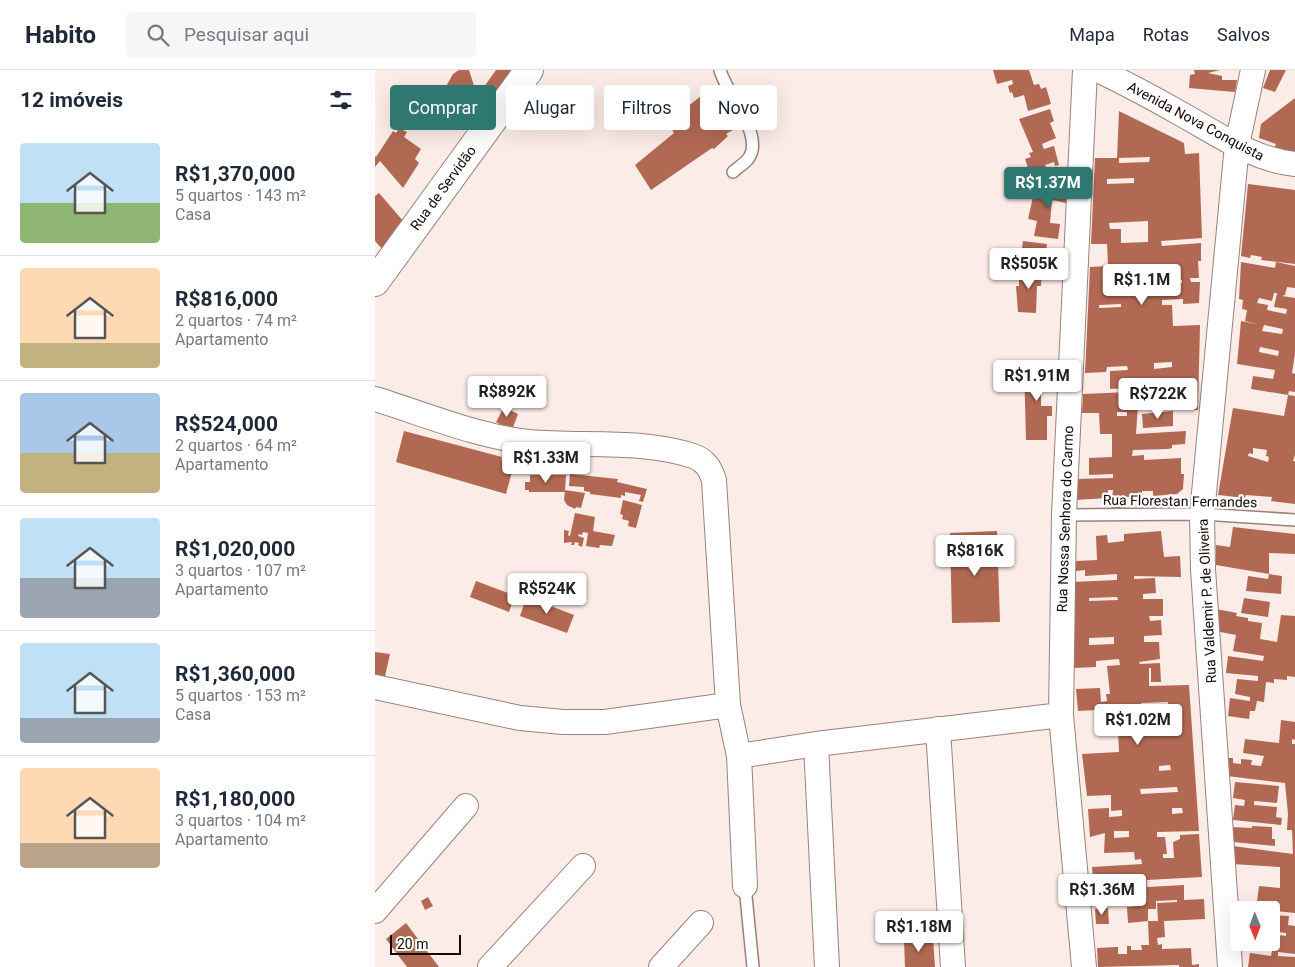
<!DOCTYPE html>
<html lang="pt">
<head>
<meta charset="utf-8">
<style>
	:root { --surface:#fff; --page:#f6f6f7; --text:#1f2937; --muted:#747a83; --line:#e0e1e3; --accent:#2f7771 }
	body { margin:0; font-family:Roboto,sans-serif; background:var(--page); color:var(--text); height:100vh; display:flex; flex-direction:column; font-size:19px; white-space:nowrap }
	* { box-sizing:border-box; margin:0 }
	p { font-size:16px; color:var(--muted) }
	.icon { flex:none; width:28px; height:28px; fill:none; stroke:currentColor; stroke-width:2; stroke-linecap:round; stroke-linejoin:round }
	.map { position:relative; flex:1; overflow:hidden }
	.details { display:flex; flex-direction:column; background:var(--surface); width:375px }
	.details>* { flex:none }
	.top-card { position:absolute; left:15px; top:15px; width:475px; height:45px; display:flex; gap:10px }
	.needle { width:32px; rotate:179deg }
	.buttons { position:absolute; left:855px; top:831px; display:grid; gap:10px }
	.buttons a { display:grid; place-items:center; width:50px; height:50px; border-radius:5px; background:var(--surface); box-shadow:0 5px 20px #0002; font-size:25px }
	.scale { position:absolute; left:15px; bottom:12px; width:71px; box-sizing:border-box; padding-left:5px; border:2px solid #120a07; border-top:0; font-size:14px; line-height:18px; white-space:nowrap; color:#120a07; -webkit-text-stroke:4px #fdfdfd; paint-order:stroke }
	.price { position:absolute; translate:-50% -42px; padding:0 11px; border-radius:5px; background:#fff; color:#222; font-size:16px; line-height:32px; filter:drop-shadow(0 1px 2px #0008) }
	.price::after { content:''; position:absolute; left:50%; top:30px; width:15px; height:11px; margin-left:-8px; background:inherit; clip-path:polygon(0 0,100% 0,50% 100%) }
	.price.selected { background:var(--accent); color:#fff }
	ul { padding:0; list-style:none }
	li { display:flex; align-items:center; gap:15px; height:125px; padding:0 20px }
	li+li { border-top:1px solid var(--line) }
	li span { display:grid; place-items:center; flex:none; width:140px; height:100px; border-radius:5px; color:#555 }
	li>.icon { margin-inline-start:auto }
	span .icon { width:60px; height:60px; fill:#fffc; stroke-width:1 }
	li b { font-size:21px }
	h2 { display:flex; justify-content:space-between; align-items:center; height:60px; padding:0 20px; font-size:21px }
	.pill { padding:0 18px; border-radius:5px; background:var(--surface); box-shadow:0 5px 20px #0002; font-size:18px; line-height:45px }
	.pill.selected { background:var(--accent); color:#fff }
	header { display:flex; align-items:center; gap:30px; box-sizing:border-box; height:70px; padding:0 25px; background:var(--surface); border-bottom:1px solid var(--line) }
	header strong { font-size:24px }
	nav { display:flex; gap:28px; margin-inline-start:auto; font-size:18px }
	.search { width:350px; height:45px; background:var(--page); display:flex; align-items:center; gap:12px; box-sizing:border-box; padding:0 18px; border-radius:5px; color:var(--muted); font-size:19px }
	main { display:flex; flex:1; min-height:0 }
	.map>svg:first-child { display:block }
</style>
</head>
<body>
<header>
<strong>Habito</strong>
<div class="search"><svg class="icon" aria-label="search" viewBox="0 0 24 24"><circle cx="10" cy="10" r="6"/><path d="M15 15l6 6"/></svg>Pesquisar aqui</div>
<nav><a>Mapa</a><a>Rotas</a><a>Salvos</a></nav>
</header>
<main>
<section class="details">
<h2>12 imóveis<svg class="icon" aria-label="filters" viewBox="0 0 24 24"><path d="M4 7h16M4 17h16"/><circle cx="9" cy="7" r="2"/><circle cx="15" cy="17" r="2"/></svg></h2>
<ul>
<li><span style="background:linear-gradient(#bfe0f5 60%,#8fb573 0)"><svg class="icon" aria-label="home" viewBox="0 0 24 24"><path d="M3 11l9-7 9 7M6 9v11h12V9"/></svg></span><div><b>R$1,370,000</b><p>5 quartos · 143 m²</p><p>Casa</p></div></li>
<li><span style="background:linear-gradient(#ffd9b3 75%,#c2b280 0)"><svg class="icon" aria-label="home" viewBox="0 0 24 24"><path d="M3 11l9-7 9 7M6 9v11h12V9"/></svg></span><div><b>R$816,000</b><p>2 quartos · 74 m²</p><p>Apartamento</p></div></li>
<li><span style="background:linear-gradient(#a9c7e8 60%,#c2b280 0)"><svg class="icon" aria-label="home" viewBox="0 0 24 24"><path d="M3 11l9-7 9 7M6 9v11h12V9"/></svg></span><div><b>R$524,000</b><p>2 quartos · 64 m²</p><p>Apartamento</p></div></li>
<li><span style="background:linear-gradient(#bfe0f5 60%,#9aa5b1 0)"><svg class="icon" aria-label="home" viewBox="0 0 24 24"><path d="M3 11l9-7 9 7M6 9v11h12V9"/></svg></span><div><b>R$1,020,000</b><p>3 quartos · 107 m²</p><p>Apartamento</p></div></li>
<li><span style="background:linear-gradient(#bfe0f5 75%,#9aa5b1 0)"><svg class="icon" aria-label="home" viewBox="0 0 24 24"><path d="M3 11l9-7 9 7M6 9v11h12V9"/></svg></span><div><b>R$1,360,000</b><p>5 quartos · 153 m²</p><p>Casa</p></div></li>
<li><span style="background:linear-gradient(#ffd9b3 75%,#b9a48a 0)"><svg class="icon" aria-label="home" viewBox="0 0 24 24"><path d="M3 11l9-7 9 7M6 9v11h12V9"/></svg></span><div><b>R$1,180,000</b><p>3 quartos · 104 m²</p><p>Apartamento</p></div></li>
</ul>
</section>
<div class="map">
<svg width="920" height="897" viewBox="0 0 920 897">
	<rect width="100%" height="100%" fill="#fcece7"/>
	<path fill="#b26953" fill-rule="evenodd" d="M 84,0 L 94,0 L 104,31 L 98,41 L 69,20 L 78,4 Z
		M 121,0 L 140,0 L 119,31 L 106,21 Z
		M 618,0 L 654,0 L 659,15 L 664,14 L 666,19 L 671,17 L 676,34 L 653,41 L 649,25 L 639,28 L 637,22 L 635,23 L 633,16 L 638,14 L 637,10 L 622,14 Z
		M 819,0 L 845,0 L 833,3 L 847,6 L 847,10 L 862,10 L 860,22 L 814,18 L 815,5 L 820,4 Z
		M 895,0 L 911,0 L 900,22 L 888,18 Z
		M 335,19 L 363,57 L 351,64 L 353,66 L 339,79 L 337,78 L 276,120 L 260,95 L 299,63 L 293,52 Z
		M 920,28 L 920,83 L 899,79 L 901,74 L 884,68 L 886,54 Z
		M 675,39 L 679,51 L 675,53 L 681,68 L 667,74 L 669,79 L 679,76 L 684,95 L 680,96 L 679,92 L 670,95 L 672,99 L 661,103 L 659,99 L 654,101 L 650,89 L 656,87 L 654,83 L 658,82 L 644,49 Z
		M 744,41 L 809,73 L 810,84 L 824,83 L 827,168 L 786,171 L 787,176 L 826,173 L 826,191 L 823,191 L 824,208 L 815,208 L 816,212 L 825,212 L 824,233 L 808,234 L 808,229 L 787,230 L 787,235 L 797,235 L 798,256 L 825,255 L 823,340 L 803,340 L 803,334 L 763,335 L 761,364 L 811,361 L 810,374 L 797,375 L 797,378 L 793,379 L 758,380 L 757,386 L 769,385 L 769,390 L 806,388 L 806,404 L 809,404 L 808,419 L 802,424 L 778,426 L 778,421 L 767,421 L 767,426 L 751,427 L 751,439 L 736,439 L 738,420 L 733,420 L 733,428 L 700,430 L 699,409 L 738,408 L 738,404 L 714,405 L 714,388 L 737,387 L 737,364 L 725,364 L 724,343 L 707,343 L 708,324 L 754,322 L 754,318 L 735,319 L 735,301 L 753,300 L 752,296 L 732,297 L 731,302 L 710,303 L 715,197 L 733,196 L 732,174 L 716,174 L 720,88 L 742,88 ZM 775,87 L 774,92 L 744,93 L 744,88 ZM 759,108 L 759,113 L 732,114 L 732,109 ZM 773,151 L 773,172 L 746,173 L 746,159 L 735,159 L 734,153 ZM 807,210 L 807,213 L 788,214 L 787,211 ZM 748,212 L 748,216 L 735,217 L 735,213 ZM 746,234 L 746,237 L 724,238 L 724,235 ZM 797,292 L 797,297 L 779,299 L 779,293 ZM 784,316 L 802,316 L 802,320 L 785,321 ZM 742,342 L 752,342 L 752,346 L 742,346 Z
		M 24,58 L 32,62 L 29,67 L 46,79 L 40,89 L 44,93 L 28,118 L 5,91 L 0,97 L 0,86 L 1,87 L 18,61 L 21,63 Z
		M 673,107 L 690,110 L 690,121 L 693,121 L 691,133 L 677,130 L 675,153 L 685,154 L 683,169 L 659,166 L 662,151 L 653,149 L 658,127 L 669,129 Z
		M 873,114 L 920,120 L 920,194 L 886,190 L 887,187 L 876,185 L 875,188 L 866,186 Z
		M 4,123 L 29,152 L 8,180 L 0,171 L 0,126 Z
		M 648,171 L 672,174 L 670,195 L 645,193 Z
		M 866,192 L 900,198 L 901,192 L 920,196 L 920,218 L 912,217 L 910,225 L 907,226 L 920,228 L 920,284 L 917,303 L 920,304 L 920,322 L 914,321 L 913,325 L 920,326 L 920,385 L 918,391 L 920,391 L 920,434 L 896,431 L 897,427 L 871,425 L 870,428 L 843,425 L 858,338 L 909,346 L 913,325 L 876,319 L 878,306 L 898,309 L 900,300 L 862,294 L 866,251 L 881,254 L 870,251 L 872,240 L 867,239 L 868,230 L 864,229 ZM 899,223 L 902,223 L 899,237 L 912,239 L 911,244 L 892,240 L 893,235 L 882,233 L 884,228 L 897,231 ZM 889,255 L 908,259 L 907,264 L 887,261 ZM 885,277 L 904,281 L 903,286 L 884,282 ZM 878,378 L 892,380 L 891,386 L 894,387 L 893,392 L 873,386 L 874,383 L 878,384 Z
		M 653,195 L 667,195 L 666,216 L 662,216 L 661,243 L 643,242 L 641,216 L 644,216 L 644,206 L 653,205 Z
		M 649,296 L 667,296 L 667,300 L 680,300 L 680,317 L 666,317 L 666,336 L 677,336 L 677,346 L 672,346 L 672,370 L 651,370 Z
		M 129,337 L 143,344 L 137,360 L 121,352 Z
		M 798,341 L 798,356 L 768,358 L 767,344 Z
		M 29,361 L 127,387 L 126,390 L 139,394 L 131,424 L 21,392 Z
		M 147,384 L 152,386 L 151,389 L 165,388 L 163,401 L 145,399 Z
		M 195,404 L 243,409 L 242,412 L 272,419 L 268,432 L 264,431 L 266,425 L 250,422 L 250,426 L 246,425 L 246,428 L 215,424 L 215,422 L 209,421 L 209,417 L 194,416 Z
		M 155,405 L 191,405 L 190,422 L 154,422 L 154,420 L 150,420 L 150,412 L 155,412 Z
		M 190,420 L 210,423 L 206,438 L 201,437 L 200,439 L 192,435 L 189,430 Z
		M 248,430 L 267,435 L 261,458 L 253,456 L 254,451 L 247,449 L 248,445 L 245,444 Z
		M 200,443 L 220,447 L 218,461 L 240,465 L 237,476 L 225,475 L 224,478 L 211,476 L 213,463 L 208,462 L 207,465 L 204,464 L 203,466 L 209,468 L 207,477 L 203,475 L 204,473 L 200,472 L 199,475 L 196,475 L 197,472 L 189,473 L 189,460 L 194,461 L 193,465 L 195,466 Z
		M 858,457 L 920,464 L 920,484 L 894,483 L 894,504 L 907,506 L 906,524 L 871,521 L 873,506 L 893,509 L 894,504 L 841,495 L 841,475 L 855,477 Z
		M 622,461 L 625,552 L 577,553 L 575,463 Z
		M 786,461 L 789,487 L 805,486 L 806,507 L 759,506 L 759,509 L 780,508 L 781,523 L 768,524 L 768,529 L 788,529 L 788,546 L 774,546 L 775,551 L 786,550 L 787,565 L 769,566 L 769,572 L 784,572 L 785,589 L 764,592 L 765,594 L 785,593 L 786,612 L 776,612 L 776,598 L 774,598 L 774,616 L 814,615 L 824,761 L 782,762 L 782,767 L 790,767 L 792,784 L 788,784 L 788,788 L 799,788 L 798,772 L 805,769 L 805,765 L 824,764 L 827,807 L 772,810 L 772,817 L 809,815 L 809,830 L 829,829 L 830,849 L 789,851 L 790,867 L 782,868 L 783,875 L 787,874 L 787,879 L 816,878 L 817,895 L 824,894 L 824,897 L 804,897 L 804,895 L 723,897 L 722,878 L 743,877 L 743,884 L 752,884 L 752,876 L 756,876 L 756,880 L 767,880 L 766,875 L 774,875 L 773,851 L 753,853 L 752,837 L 764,836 L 764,832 L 720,834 L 717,797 L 767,794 L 766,789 L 760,790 L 759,782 L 729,783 L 730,763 L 715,767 L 713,739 L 734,738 L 734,747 L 747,746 L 747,740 L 736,741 L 736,725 L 712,726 L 707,684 L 744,682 L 743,660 L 761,659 L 759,638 L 703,641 L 701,619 L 725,618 L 726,632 L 732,631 L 731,624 L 735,624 L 732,596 L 745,595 L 744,589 L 721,591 L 721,597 L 699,598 L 697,512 L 742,510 L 742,504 L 710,506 L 710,500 L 701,501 L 701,491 L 722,490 L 721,466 L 732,465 L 733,473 L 749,471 L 749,464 ZM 742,527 L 743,530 L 714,531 L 714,528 ZM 739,567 L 739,574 L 714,575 L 714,568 ZM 793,632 L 792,643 L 777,644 L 777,637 L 766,638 L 766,633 ZM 792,658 L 792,662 L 773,664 L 773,659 ZM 795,695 L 796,700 L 784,701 L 784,696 ZM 802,717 L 803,722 L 766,724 L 765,719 ZM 797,738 L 807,738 L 808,743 L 797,744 ZM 739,761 L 754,761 L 754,767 L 739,768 ZM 756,811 L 756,816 L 737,817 L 737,812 ZM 802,830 L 802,832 L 782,833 L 783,851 L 773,851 L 773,839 L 781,839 L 781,831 Z
		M 101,511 L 138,525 L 141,515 L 154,519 L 151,529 L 140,526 L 134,542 L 95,527 Z
		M 155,528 L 199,545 L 192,563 L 145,546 L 149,534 L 152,535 Z
		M 869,528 L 895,532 L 893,547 L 866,543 Z
		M 841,539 L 862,543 L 861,546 L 873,548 L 873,551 L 887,553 L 885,569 L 902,572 L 906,545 L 920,546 L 920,607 L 912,606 L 912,610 L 899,609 L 899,613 L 891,612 L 889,632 L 882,631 L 880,641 L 875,641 L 874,649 L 853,646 L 855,628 L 875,631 L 875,627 L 860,624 L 862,609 L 883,611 L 883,606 L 851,603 L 853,586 L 888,591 L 889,586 L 858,581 L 861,565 L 840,561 Z
		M 0,582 L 15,584 L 9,611 L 0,610 Z
		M 906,650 L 920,652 L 920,670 L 917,669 L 917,674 L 920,674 L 920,843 L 881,839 L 884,816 L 905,818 L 905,797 L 857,794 L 858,776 L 918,784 L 917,760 L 912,760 L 913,744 L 910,713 L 852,706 L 850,688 L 858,688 L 858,693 L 866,694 L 866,689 L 877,690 L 876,695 L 886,696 L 889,686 L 868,683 L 870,669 L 904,673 Z
		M 860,712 L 904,716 L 902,733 L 879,731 L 879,735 L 902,737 L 901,747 L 907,748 L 906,755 L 858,750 L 860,735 L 869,736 L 870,730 L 858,728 Z
		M 877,756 L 897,757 L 897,769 L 900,769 L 900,776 L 858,772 L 857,757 L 877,758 Z
		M 53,827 L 58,836 L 50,840 L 46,831 Z
		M 733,838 L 734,854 L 721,854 L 720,839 Z
		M 896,845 L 914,846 L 913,855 L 920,856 L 920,884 L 903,882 L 903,886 L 920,887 L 920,897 L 873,897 L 875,883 L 896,886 L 897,881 L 863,878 L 864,872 L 896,872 L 896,864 L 911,866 L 911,863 L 896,861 Z
		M 31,853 L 64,897 L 32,897 L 11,869 Z
		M 558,868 L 560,897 L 530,897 L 529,870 Z"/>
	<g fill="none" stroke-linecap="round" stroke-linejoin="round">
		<g stroke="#9a827a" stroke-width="14">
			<path id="service" d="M 345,0 C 351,24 391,66 373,89 C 369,94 362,98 358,102
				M 689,445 L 827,444 L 920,450
				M 370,816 L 378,897"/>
		</g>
		<g stroke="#9a827a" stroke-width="26">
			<path id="minor" d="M 723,0 C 752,14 780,29 808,45 C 844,65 879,90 920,94
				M 0,329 C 49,344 104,367 154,372 C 207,377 267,369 318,386 C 330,390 335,398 339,410 L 353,635 L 364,686 L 441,674 L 686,645
				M 0,617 L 145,648 L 188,652 L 230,652 L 353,635
				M 563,659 L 578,897
				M 441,674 L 452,897
				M 364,686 L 370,816
				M 0,841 L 91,736
				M 115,897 L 208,796
				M 286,897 L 326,853
				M 709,897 L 686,645 L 689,445 L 710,0
				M 855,897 L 828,499 L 827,444 L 862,75 L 878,0"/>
		</g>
		<g stroke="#9a827a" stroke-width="30">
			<path id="secondary" d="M 0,212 L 154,0"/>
		</g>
		<use href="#service" stroke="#fff" stroke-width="11"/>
		<use href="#minor" stroke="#fff" stroke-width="24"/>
		<use href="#secondary" stroke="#fff" stroke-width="28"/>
	</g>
	<g text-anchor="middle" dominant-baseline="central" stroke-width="4.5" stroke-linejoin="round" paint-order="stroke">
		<g font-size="14" fill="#120a07" stroke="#fdfdfd">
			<text transform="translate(821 51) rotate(28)">Avenida Nova Conquista</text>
			<text transform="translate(68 118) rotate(-54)">Rua de Servidão</text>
			<text transform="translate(805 431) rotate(1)">Rua Florestan Fernandes</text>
			<text transform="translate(690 449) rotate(-88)">Rua Nossa Senhora do Carmo</text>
			<text transform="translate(832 531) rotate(-93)">Rua Valdemir P. de Oliveira</text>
		</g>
	</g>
</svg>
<div class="buttons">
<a><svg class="needle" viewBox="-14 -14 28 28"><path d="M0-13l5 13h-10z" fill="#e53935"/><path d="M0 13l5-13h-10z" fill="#747a83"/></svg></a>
</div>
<div class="scale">20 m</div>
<b class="price selected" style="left:673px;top:139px">R$1.37M</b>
<b class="price" style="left:654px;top:220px">R$505K</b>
<b class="price" style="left:767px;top:236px">R$1.1M</b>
<b class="price" style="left:662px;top:332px">R$1.91M</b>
<b class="price" style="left:132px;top:348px">R$892K</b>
<b class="price" style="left:783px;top:350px">R$722K</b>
<b class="price" style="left:171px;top:414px">R$1.33M</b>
<b class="price" style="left:600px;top:507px">R$816K</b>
<b class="price" style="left:172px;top:545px">R$524K</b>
<b class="price" style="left:763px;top:676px">R$1.02M</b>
<b class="price" style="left:727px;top:846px">R$1.36M</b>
<b class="price" style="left:544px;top:883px">R$1.18M</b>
<div class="top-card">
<a class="pill selected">Comprar</a>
<a class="pill">Alugar</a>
<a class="pill">Filtros</a>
<a class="pill">Novo</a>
</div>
</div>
</main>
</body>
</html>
